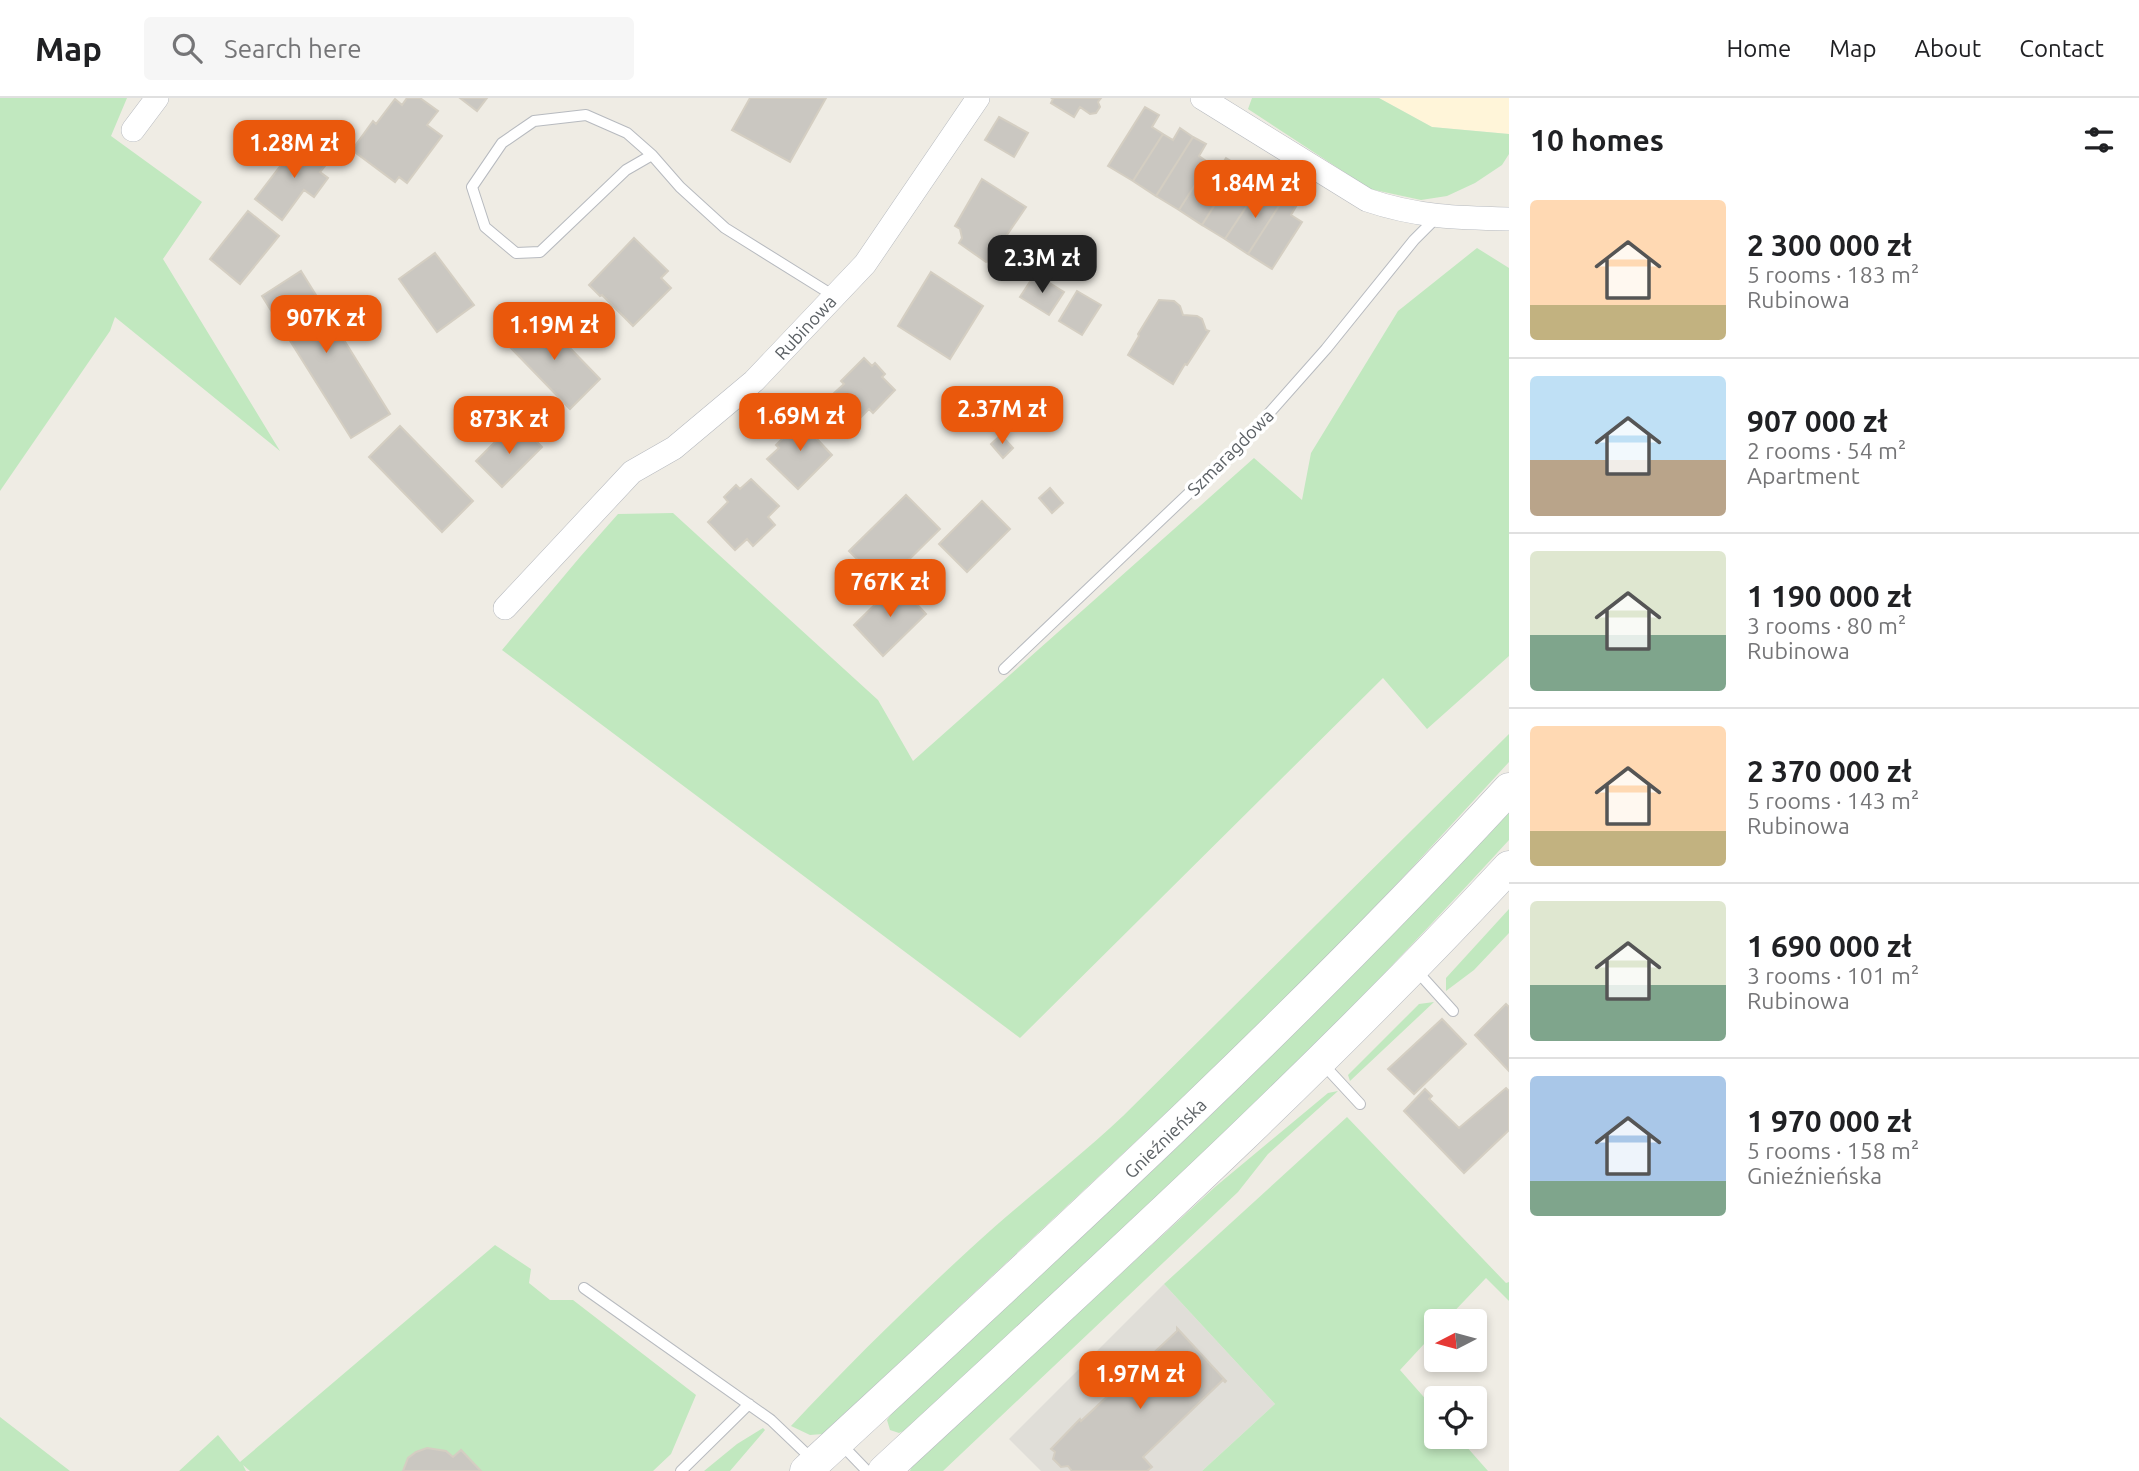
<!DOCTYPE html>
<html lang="en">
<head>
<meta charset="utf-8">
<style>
	:root { --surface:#fff; --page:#f6f6f6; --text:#202124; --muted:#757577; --line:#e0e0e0; --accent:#ea580c }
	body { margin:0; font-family:Ubuntu,sans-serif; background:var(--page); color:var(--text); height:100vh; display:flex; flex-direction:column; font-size:26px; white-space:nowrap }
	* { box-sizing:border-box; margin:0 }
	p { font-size:23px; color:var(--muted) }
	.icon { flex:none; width:38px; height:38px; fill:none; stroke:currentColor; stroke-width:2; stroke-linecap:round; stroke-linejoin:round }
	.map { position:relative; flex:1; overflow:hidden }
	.panel { display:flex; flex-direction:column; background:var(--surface); width:630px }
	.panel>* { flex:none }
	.needle { width:46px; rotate:264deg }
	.fabs { position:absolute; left:1424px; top:1211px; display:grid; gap:14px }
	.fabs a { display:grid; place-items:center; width:63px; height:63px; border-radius:7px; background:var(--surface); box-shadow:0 4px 10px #0003; font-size:35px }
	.price { position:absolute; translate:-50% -60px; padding:0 16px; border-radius:14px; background:var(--accent); color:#fff; font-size:23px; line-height:46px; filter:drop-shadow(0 2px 4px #0008) }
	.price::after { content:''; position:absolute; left:50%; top:42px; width:21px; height:16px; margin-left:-10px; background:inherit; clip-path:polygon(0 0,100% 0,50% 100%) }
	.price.active { background:#222; color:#fff }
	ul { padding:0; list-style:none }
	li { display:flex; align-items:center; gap:21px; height:175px; padding:0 21px }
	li+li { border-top:2px solid var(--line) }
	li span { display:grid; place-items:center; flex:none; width:196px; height:140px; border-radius:7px; color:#555 }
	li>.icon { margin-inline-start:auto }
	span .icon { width:84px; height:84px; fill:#fffc; stroke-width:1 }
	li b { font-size:30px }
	h2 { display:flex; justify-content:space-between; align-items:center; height:84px; padding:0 21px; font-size:30px }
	header { display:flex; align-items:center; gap:42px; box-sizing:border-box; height:98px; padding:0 35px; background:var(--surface); border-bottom:2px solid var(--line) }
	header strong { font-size:33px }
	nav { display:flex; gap:38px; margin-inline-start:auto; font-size:24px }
	.search { width:490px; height:63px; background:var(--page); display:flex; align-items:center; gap:18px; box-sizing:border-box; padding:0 24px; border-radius:7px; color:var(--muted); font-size:26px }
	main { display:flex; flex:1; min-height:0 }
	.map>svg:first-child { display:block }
</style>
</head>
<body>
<header>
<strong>Map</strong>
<div class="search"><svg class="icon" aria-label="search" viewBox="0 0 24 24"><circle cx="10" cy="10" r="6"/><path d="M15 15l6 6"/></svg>Search here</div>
<nav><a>Home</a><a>Map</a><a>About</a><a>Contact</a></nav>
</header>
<main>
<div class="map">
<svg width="1509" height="1373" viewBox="0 0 1509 1373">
	<rect width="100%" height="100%" fill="#efece4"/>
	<path fill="#fff5d9" d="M 1379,0 L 1509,0 L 1509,36 L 1432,29 Z"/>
	<path fill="#e0ded8" d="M 1164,1186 L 1275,1306 L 1202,1373 L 1041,1373 L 1009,1341 Z"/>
	<path fill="#c1e8bf" d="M 0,0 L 127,0 L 111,38 L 202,104 L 163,161 L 280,353 L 115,219 L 110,233 L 0,393 Z
		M 1252,0 L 1379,0 L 1432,29 L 1509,36 L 1509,56 L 1502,67 L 1475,85 L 1447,98 L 1421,102 L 1370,91 L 1248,11 Z
		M 1477,150 L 1509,170 L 1509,558 L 1427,631 L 1383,580 L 1020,940 L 502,552 L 580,459 L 618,416 L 673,415 L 878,602 L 913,663 L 1254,360 L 1302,402 L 1311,355 L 1398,213 Z
		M 1509,636 L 1509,664 L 1408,774 L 1303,884 L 1192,991 L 823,1336 L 810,1337 L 791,1328 C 848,1267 908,1208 970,1151 C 1020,1105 1074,1064 1123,1018 Z
		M 1509,710 L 1509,742 C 1454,802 1398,862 1341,920 C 1201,1062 1051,1196 906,1332 L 899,1335 L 890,1332 L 887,1322 L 894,1312 C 1001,1213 1109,1115 1215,1013 C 1316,915 1414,814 1509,710 Z
		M 1509,811 L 1509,835 L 1474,872 L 1446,893 L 1446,880 Z
		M 1434,904 L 1350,983 L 1348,977 L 1419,906 Z
		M 1338,993 L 1268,1056 L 1238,1094 L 943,1373 L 910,1373 L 912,1368 L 1215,1089 L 1328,995 Z
		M 1347,1019 L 1506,1185 L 1509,1184 L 1509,1203 L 1486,1180 L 1445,1223 L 1437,1223 L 1437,1232 L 1400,1272 L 1437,1314 L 1437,1339 L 1458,1339 L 1488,1373 L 1202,1373 L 1275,1306 L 1164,1186 Z
		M 495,1147 L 531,1171 L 529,1185 L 550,1202 L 573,1202 L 696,1297 L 671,1356 L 653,1373 L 250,1373 L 243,1367 L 246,1373 L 179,1373 L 218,1337 L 240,1364 Z
		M 0,1319 L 70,1373 L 0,1373 Z
		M 763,1330 L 765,1332 L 730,1373 L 704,1373 L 737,1346 Z"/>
	<path fill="#cac7c1" stroke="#d4cec2" stroke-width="2" d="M 407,0 L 420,0 L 438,13 L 427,27 L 442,38 L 407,85 L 399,79 L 395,84 L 352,52 L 373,23 L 376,26 L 395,1 L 402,7 Z
		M 460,0 L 487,0 L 477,13 Z
		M 750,0 L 826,0 L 790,64 L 732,32 Z
		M 1051,0 L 1101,0 L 1098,4 L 1100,9 L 1096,15 L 1090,16 L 1080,9 L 1074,19 L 1051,5 L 1053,1 Z
		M 1145,9 L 1159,17 L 1152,29 L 1163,36 L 1133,83 L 1108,68 Z
		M 999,19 L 1028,35 L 1014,59 L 985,42 Z
		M 1180,30 L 1193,39 L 1156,98 L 1133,83 L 1163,36 L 1173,42 Z
		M 1193,39 L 1206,46 L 1199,58 L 1209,65 L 1179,112 L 1156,98 Z
		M 301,41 L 329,63 L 320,74 L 328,80 L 314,99 L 304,92 L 282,122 L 255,101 Z
		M 1226,60 L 1239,68 L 1202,127 L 1179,112 L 1209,65 L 1219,71 Z
		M 1239,68 L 1252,76 L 1245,88 L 1256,94 L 1225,141 L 1202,127 Z
		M 982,81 L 1026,109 L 996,153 L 993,162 L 986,164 L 959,145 L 962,140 L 960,131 L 955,128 Z
		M 1273,89 L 1286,97 L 1248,156 L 1225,141 L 1256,94 L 1265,100 Z
		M 1286,97 L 1298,105 L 1291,117 L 1302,124 L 1272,171 L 1248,156 Z
		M 248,113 L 279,138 L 240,186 L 210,161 Z
		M 634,140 L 668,173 L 661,180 L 671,190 L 633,228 L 602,197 L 600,198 L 589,187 Z
		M 435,155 L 474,207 L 437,234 L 399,181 Z
		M 301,173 L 390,316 L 351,340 L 262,198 Z
		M 931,174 L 983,208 L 950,261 L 898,228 Z
		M 1035,176 L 1064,194 L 1049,217 L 1020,199 Z
		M 1077,193 L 1101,207 L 1082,237 L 1059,223 Z
		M 1159,202 L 1174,203 L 1180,208 L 1183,217 L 1197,218 L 1202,221 L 1206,232 L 1209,233 L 1187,267 L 1185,266 L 1173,286 L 1128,257 L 1139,238 L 1138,236 Z
		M 537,216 L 600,281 L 570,311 L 507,246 Z
		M 864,260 L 872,268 L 875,265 L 885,276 L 882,279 L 895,292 L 873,315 L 869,311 L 859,321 L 833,296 L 844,286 L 841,283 Z
		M 806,317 L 824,335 L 817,341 L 832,357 L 798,391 L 767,361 L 779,350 L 776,347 Z
		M 521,327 L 542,349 L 502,389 L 476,363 L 500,339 L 505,344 Z
		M 400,328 L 473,403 L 442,434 L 369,359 Z
		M 1001,337 L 1013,350 L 1003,360 L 991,346 Z
		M 751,381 L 779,408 L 768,419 L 775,427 L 753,448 L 747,441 L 735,452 L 708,424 L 728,404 L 724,399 L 736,387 L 740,391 Z
		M 1050,390 L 1063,405 L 1052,415 L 1039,400 Z
		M 906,397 L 940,431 L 883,487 L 849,453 Z
		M 982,403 L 1010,431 L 967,474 L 939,446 Z
		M 897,485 L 926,516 L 883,558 L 854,527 Z
		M 1506,906 L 1509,909 L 1509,973 L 1475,937 Z
		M 1442,921 L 1466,946 L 1414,996 L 1388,971 Z
		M 1506,990 L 1509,993 L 1509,1032 L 1464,1075 L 1404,1013 L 1425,991 L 1432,998 L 1429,1001 L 1459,1030 Z
		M 1177,1230 L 1226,1283 L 1225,1284 L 1223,1282 L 1143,1359 L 1152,1369 L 1147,1373 L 1072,1373 L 1068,1368 L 1061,1369 L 1053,1361 L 1055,1354 L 1051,1351 L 1080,1321 L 1081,1323 L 1177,1233 Z
		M 427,1350 L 446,1353 L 453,1359 L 461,1352 L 481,1373 L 403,1373 L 408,1360 L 416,1354 Z"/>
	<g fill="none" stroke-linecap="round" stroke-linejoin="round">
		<g stroke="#b7babf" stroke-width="12">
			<path id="lane" d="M 652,57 L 626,72 L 540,154 L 516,155 L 485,129 L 472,89 L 502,45 L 534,23 L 586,17 L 627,35 L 652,57 L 680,89 L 725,130 L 834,198
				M 1004,571 L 1248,339 L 1326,251 L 1414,142 L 1437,119
				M 1415,871 L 1453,913
				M 1322,965 L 1360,1006
				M 584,1190 L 771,1322 L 814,1363
				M 840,1345 L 867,1373
				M 681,1373 L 749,1306"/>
		</g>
		<g stroke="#b7babf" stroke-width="24">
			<path id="street" d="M 1202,0 L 1367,102 C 1417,119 1458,120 1509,121
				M 133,32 L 157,0
				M 505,510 L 632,374 L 674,350 L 754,283 L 865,166 L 978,0"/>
		</g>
		<g stroke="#b8bbc1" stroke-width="33">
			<path id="secondary" d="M 806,1373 C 1046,1151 1287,932 1509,691
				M 884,1373 C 1097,1176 1311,982 1509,769"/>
		</g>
		<use href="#lane" stroke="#fff" stroke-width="10"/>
		<use href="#street" stroke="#fff" stroke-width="23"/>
		<use href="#secondary" stroke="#fff" stroke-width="32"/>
	</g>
	<g text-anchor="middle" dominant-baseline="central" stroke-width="7" stroke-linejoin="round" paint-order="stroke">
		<g font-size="18" fill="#5c6165" stroke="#fff">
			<text transform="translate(805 229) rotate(-47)">Rubinowa</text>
			<text transform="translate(1230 354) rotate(-45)">Szmaragdowa</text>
			<text transform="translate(1165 1040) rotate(-44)">Gnieźnieńska</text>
		</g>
	</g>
</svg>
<div class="fabs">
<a><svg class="needle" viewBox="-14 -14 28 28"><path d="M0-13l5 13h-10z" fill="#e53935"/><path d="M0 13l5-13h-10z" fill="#757577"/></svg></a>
<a><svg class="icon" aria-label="locate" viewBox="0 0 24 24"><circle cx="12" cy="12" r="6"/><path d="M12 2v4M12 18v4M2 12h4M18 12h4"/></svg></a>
</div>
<b class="price" style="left:294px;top:82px">1.28M zł</b>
<b class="price" style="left:1255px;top:122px">1.84M zł</b>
<b class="price active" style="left:1042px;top:197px">2.3M zł</b>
<b class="price" style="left:326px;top:257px">907K zł</b>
<b class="price" style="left:554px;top:264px">1.19M zł</b>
<b class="price" style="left:1002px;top:348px">2.37M zł</b>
<b class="price" style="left:800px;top:355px">1.69M zł</b>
<b class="price" style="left:509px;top:358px">873K zł</b>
<b class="price" style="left:890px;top:521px">767K zł</b>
<b class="price" style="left:1140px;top:1313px">1.97M zł</b>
</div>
<section class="panel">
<h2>10 homes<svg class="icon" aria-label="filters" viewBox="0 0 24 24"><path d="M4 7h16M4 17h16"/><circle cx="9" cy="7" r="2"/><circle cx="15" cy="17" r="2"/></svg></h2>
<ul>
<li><span style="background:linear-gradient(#ffd9b3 75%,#c2b280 0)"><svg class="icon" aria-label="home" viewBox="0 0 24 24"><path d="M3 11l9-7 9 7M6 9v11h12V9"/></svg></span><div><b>2 300 000 zł</b><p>5 rooms · 183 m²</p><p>Rubinowa</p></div></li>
<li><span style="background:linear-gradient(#bfe0f5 60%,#b9a48a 0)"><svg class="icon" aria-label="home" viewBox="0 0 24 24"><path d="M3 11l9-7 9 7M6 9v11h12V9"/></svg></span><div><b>907 000 zł</b><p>2 rooms · 54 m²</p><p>Apartment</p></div></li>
<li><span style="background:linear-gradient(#dfe7d0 60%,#7fa58c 0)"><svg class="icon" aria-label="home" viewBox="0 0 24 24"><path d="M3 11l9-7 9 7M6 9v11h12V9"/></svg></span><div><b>1 190 000 zł</b><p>3 rooms · 80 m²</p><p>Rubinowa</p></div></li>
<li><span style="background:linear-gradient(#ffd9b3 75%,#c2b280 0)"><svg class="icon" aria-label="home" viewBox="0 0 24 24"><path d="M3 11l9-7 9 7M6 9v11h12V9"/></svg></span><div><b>2 370 000 zł</b><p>5 rooms · 143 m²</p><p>Rubinowa</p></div></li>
<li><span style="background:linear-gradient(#dfe7d0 60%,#7fa58c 0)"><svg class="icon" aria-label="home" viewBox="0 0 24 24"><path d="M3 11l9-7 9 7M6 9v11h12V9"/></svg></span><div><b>1 690 000 zł</b><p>3 rooms · 101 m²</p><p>Rubinowa</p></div></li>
<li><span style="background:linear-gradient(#a9c7e8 75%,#7fa58c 0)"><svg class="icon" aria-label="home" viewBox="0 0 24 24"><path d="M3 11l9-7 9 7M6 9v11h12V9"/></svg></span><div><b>1 970 000 zł</b><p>5 rooms · 158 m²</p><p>Gnieźnieńska</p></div></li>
</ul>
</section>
</main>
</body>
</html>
